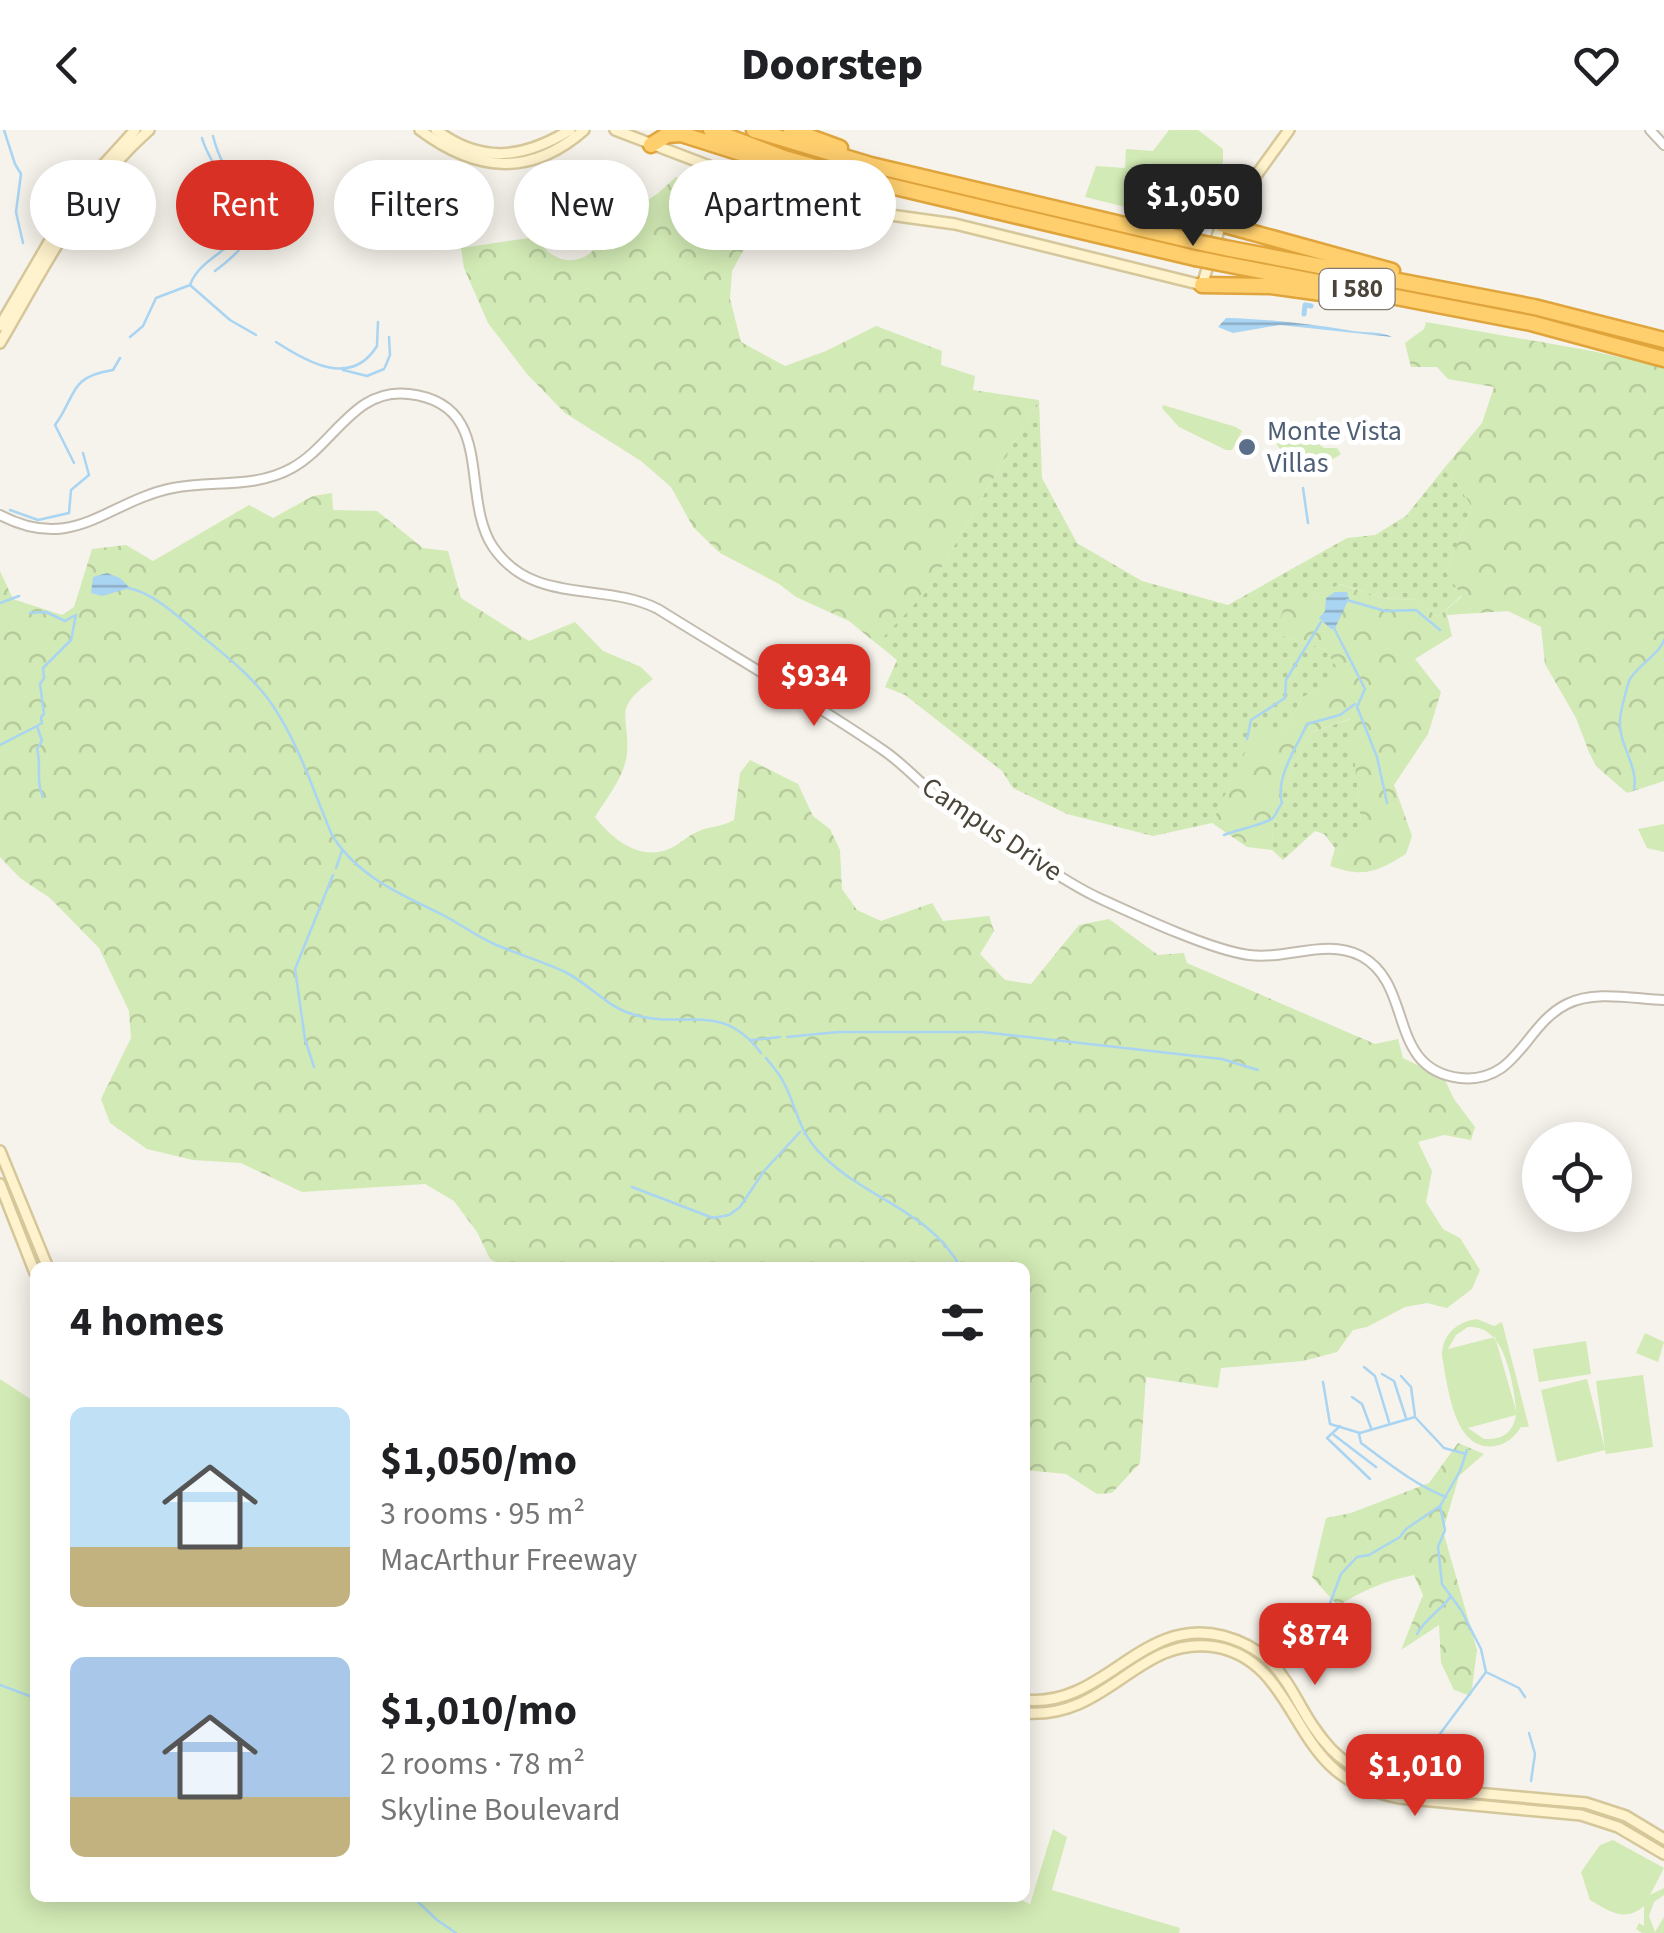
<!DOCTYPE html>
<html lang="en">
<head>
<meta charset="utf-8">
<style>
	:root { --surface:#fff; --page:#f6f6f6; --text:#202124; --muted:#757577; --accent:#d93025 }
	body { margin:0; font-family:"Source Sans 3",sans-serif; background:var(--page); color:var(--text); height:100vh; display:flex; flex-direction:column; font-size:38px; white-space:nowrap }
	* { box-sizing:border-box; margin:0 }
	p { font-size:32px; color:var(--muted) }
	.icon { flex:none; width:55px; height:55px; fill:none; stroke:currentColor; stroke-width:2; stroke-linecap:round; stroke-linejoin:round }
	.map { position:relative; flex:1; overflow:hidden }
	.sheet { position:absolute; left:30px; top:1132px; width:1000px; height:640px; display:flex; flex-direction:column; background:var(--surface); border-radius:15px; box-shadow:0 5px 25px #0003 }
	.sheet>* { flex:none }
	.guide { position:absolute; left:30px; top:30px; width:1000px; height:90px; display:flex; gap:20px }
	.controls { position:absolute; left:1522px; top:992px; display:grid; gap:20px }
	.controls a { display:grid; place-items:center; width:110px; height:110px; border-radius:50%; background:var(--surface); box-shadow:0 5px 25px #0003; font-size:50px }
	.price { position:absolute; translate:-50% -85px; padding:0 22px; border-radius:20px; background:var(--accent); color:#fff; font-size:32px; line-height:65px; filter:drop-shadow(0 2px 5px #0008) }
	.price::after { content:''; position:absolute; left:50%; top:60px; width:30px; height:22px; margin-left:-15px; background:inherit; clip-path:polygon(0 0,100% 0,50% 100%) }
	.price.on { background:#222; color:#fff }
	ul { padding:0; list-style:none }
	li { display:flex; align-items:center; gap:30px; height:250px; padding:0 40px }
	li span { display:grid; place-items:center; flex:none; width:280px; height:200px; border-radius:15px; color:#555 }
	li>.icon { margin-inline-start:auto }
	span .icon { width:120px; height:120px; fill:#fffc; stroke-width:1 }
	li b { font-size:42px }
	h2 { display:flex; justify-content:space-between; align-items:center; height:120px; padding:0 40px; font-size:42px }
	.chip { padding:0 35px; border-radius:45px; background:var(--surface); box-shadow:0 5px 25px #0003; font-size:35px; line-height:90px }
	.chip.on { background:var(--accent); color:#fff }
	header { display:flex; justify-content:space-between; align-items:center; height:130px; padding:0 40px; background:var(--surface); font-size:45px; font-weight:800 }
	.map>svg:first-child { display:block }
</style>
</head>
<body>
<header><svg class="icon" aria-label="back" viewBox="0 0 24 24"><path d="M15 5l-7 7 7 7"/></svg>Doorstep<svg class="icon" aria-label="heart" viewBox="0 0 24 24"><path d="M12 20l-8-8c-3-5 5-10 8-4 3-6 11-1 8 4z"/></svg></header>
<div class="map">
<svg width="1664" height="1803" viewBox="0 0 1664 1803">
	<defs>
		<pattern id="grass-dots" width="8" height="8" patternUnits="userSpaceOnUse" patternTransform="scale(2.5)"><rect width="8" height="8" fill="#d2eab5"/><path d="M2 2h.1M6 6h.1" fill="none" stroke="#b6ca9c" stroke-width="1.8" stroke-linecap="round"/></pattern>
		<pattern id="forest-crowns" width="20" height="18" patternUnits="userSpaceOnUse" patternTransform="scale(2.5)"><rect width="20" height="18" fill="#d2eab5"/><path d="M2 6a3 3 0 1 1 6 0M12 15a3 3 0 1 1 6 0" fill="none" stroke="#b6ca9c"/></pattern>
		<pattern id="water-rules" width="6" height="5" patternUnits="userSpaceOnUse" patternTransform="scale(2.5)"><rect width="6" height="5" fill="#a9d4f2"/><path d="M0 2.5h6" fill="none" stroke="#8caec5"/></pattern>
	</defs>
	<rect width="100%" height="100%" fill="#f6f3ec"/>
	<path fill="url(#grass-dots)" d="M 1039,270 L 1042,348 L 1077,413 L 1142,451 L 1228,475 L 1347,408 L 1375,405 L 1406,386 L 1446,336 L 1472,377 L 1446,442 L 1462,465 L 1438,487 L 1415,470 L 1383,468 L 1340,454 L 1313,469 L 1275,503 L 1326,520 L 1344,548 L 1303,567 L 1285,600 L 1254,605 L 1212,693 L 1153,706 L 1067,684 L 1013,658 L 1002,641 L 905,565 L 885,557 L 897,530 L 875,512 L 929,459 Z
		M 1351,589 L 1361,692 L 1330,736 L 1335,718 L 1324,704 L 1315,701 L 1283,730 L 1272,720 C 1271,676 1290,639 1312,602 Z"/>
	<path fill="url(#forest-crowns)" d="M 676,47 L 727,67 L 742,90 L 756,97 L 732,141 L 730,169 L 741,212 L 785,236 L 826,221 L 876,196 L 942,221 L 941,235 L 975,246 L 973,260 L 1039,270 L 929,459 L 877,514 L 849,491 L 796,467 L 779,454 L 720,423 L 693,397 L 671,357 L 641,331 L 565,283 L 527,244 L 488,193 L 464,138 L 461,118 L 536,107 C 560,146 598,132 610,93 L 657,64 Z
		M 1426,192 L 1592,221 L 1664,237 L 1664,651 L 1627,663 L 1596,636 L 1589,622 L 1576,588 L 1545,534 L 1541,497 L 1508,481 L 1447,485 L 1452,506 L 1415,529 L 1441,562 L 1428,604 L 1394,655 L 1412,706 L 1406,724 C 1376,742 1365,748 1330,736 L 1361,691 L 1350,589 L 1312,602 C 1290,640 1271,676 1272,720 L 1247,717 L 1212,693 L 1254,604 L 1285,600 L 1303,567 L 1343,548 L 1326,520 L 1275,503 L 1287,469 L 1313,469 L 1339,454 L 1383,468 L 1415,470 L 1438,487 L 1462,466 L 1446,442 L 1472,377 L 1446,336 L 1482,293 L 1494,257 L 1448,249 L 1437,237 L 1411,237 L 1405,213 L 1424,199 Z
		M 332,363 L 333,380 L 377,381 L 423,418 L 448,421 L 461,468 L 529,511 L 575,492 L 603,521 L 641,537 L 653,549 C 611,581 630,583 627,624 C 625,646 606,669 595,687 C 613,710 640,731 669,719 C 679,715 687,706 697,702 C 709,696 722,697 734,690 L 740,643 L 750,630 L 798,654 L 813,686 L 830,699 L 840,720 L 842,759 L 857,780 L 881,791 L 932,773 L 943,791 L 989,786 L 994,801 L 980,824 L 1005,850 L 1031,854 L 1079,795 L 1109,789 L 1158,825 L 1184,823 L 1187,833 L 1375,914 L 1398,909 L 1403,928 L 1444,948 L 1454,969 L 1475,997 L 1471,1010 L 1444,1005 L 1418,1012 L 1432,1041 L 1426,1072 L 1443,1099 L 1460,1108 L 1480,1140 L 1472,1159 L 1447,1178 L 1427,1173 L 1405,1177 L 1367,1197 L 1353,1200 L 1337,1222 L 1303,1231 L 1221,1238 L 1218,1258 L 1146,1247 L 1140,1333 L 1112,1363 L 1097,1364 L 1066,1344 L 1025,1340 L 1025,1138 L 504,1137 L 490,1129 L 477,1102 L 454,1071 L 425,1054 L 302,1062 L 241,1033 L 193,1030 L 147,1019 L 110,993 L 101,969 L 131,908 L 129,881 L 99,818 L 50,768 L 20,748 L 0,727 L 0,441 L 13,469 L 62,485 L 74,477 L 92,419 L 126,415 L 153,431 L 249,375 L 273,388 L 313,366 Z
		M 1458,1313 L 1484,1324 L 1459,1346 L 1443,1401 L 1477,1520 L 1471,1566 L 1454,1560 L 1441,1533 L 1439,1495 L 1401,1520 L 1423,1465 L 1414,1445 C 1387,1450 1361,1461 1338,1476 L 1312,1447 L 1326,1388 L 1351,1383 L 1429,1353 Z"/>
	<path fill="#d2eab5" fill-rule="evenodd" d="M 1169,0 L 1198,0 L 1223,19 L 1223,32 L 1208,52 L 1230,69 L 1210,98 L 1085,67 L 1096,36 L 1125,38 L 1126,19 L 1153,21 Z
		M 1163,275 L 1236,297 L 1242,301 L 1232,320 L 1226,320 L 1179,297 L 1162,278 Z
		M 1289,303 L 1301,313 L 1314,311 L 1324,318 L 1337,318 L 1341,324 L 1322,336 L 1296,344 L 1276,313 Z
		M 1664,694 L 1664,722 L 1647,718 L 1638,699 Z
		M 1477,1189 L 1494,1196 L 1502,1192 L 1529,1297 L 1521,1297 C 1515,1306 1507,1314 1495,1316 C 1453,1322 1448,1255 1442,1226 C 1442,1205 1456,1192 1477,1189 ZM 1468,1197 C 1506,1194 1513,1253 1517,1284 L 1495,1207 L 1448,1219 L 1456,1205 ZM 1516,1285 C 1513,1303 1502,1310 1484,1309 L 1468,1298 Z
		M 1645,1203 L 1664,1212 L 1658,1232 L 1636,1223 Z
		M 1586,1211 L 1591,1244 L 1539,1252 L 1533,1219 Z
		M 1643,1245 L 1653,1317 L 1606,1324 L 1605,1320 L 1557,1332 L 1541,1260 L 1587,1249 L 1605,1319 L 1596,1251 Z
		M 0,1249 L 35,1272 L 35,1768 L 1017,1768 L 1030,1774 L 1053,1699 L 1067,1707 L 1052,1760 L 1180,1798 L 1179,1803 L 0,1803 Z
		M 1613,1710 L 1664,1738 L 1650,1765 L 1664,1758 L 1664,1765 L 1654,1772 L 1649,1786 L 1655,1802 L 1664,1787 L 1664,1803 L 1642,1803 L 1636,1799 L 1639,1793 L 1644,1796 L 1644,1776 C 1625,1793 1609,1781 1590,1770 L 1581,1742 L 1600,1715 Z"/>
	<path fill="url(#water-rules)" d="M 1226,188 C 1270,189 1310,194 1353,201 C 1367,203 1380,201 1392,207 L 1280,195 L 1233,203 L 1218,197 Z
		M 107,443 L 120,448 L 130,458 L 102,466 L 91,463 L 93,447 Z
		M 1335,462 L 1347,462 L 1349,469 L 1335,498 L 1331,499 L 1319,488 L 1325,481 L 1326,468 Z"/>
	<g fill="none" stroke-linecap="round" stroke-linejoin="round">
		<path stroke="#a9d4f2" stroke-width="2.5" d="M 4,0 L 15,34 L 21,44 L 16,82 L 23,113
			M 213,6 C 229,73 294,82 215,141
			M 190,155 L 230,190 L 256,205
			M 130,207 L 143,196 L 156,168 L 190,155 C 197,136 214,128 229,115 C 259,91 210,39 202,8
			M 276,212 C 307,232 351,258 377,216
			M 377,215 L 378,192
			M 385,237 L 390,225 L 389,207
			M 343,240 L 367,246 L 384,239
			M 74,333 L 55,295 C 77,265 68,247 113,240 L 120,228
			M 1303,358 L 1308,393
			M 10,380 L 38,390 L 69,383 L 71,360 L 89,345 L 83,323
			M 128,458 C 151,462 174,483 192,498 C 221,522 255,547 275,579 C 300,617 314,663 332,705 C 357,746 400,764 441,784 C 459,793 476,806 494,814 C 517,824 542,831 565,842 C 588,853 605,875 629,883 C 681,902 720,868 761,923
			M 1347,470 L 1385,481 L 1416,480 L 1440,500
			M 0,473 L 19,466
			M 30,483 L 46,482 L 65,491 L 74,486
			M 1333,496 L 1365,559 L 1357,577 L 1377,627 L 1387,673
			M 1247,609 L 1251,590 L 1285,568 L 1286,550 L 1321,492
			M 0,615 L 37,596
			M 1634,659 C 1639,637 1618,614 1620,590 C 1621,579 1626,561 1629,551 C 1635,537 1659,525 1664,510
			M 43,667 C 35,649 42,636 37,619 L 42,611 L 37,596 L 42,593 L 41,587 L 44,584 L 40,554 L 44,548 L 43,538 L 71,510 L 76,485
			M 1224,705 C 1234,701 1268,693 1273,688 C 1277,683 1278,678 1282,673 C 1275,647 1297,617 1307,594 L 1340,585 L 1355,574
			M 336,738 L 342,721
			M 787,907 L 838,902 L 982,902 L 1222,929 L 1258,940
			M 752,910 L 780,907
			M 766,928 C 772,936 780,944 784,953 C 799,982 797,1001 824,1027 C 870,1071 930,1081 961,1138
			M 314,937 L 305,909 L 295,839 L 333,745
			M 632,1057 L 713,1088 L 729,1085 L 740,1077 L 764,1041 L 800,1002
			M 1364,1237 L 1375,1246 L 1389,1292
			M 1382,1244 L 1394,1251 L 1406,1288
			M 1401,1246 L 1411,1257 L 1415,1286
			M 1323,1252 L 1330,1294 L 1360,1303 L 1415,1287 L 1444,1318 L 1466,1324
			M 1352,1267 L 1362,1274 L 1371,1298
			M 1340,1296 L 1327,1308 L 1370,1349
			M 1359,1304 L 1361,1313 C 1388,1333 1415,1355 1446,1367
			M 1334,1305 L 1376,1337
			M 1440,1376 L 1445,1400 L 1438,1417 L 1442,1454 L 1461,1480 L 1481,1519 L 1486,1542 L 1519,1558 L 1525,1567
			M 1321,1497 L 1341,1444 L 1357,1427 L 1369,1425 L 1400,1407 L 1406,1399 L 1440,1376 L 1460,1341 L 1467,1320
			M 1417,1504 C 1425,1488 1443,1479 1451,1466
			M 0,1555 L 35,1568
			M 1529,1603 L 1535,1624 L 1531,1651
			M 1428,1620 L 1486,1542
			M 414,1768 L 437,1790 L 456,1803"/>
		<path stroke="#a9d4f2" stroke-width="5" d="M 1304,184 L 1305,175 L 1311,176"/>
		<g stroke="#c2bbae" stroke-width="12">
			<path id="tertiary" d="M 1650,0 L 1664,15
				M 0,385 C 75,424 107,371 173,358 C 213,350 254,359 292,338 C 334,315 354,257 409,264 C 497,274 459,366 493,417 C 533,476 603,451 658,479 C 733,526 810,570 883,620 C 908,637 927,661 952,679 C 977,696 1004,711 1029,727 C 1052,741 1076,758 1101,769 C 1138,786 1211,820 1249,825 C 1287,830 1326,808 1361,826 C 1415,855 1386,939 1460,948 C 1518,954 1524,895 1567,874 C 1595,860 1634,869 1664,870"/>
		</g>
		<g stroke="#d6c79b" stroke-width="14">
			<path id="secondary" d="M 420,0 C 475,41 529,48 584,0
				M 436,0 C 481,34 523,29 570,0
				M 615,0 L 712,37 L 876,83 L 955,94 L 1202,155 L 1221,94 L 1289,0
				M 0,196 L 77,64 L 135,0
				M 0,213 C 44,138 82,59 149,0
				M 0,1021 L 48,1138
				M 0,1054 L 35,1143
				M 1025,1570 C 1105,1578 1141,1485 1223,1506 C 1291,1524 1290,1576 1331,1619 C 1355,1644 1387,1654 1421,1658 L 1586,1673 L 1626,1686 L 1664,1709
				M 1025,1583 C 1110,1589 1138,1504 1216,1517 C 1279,1528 1290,1596 1330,1635 C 1348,1653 1375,1663 1399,1668 L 1581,1685 L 1618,1697 L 1664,1724"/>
		</g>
		<g stroke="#e0a43c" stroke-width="19">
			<path id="motorway" d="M 711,0 L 784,28 L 840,44 L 1195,128
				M 754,0 L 871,35 L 1201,113
				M 791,0 L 840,18
				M 651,15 L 667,5 L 681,4 L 788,38
				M 1221,94 L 1392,141
				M 1225,118 L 1534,177 L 1664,210
				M 1220,133 L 1531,193 L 1664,229
				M 1202,155 L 1271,156 L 1350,167"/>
		</g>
		<use href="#tertiary" stroke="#fff" stroke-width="8"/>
		<use href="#secondary" stroke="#fff3cd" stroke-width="9"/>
		<use href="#motorway" stroke="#ffcf6e" stroke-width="14"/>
		<g stroke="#e0a43c" stroke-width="19" stroke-linecap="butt">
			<path id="motorway-bridge" d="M 1201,113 L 1225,118
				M 1195,128 L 1220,133"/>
		</g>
		<use href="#motorway-bridge" stroke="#ffcf6e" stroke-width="14"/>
	</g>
	<circle fill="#5c6f8a" stroke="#fff" stroke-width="4" cx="1247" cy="317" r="10"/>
	<g text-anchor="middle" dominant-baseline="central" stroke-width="10" stroke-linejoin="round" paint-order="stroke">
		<rect fill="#fff" stroke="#817c74" stroke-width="2.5" x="1319.5" y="139" width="75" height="40" rx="8"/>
		<g font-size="25" font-weight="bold" fill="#4b4439">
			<text x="1357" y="159">I 580</text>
		</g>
		<g font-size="28" fill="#4e5e75" stroke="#fff" text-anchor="start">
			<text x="1267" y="301">Monte Vista<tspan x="1267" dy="32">Villas</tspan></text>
		</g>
		<g font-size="28" fill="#4b4439" stroke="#fff">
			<text transform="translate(992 699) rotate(34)">Campus Drive</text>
		</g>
	</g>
</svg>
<div class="controls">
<a><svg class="icon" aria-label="locate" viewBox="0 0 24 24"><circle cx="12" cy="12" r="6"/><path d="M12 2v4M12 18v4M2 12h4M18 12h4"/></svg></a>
</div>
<b class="price on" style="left:1193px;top:119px">$1,050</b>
<b class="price" style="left:814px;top:599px">$934</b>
<b class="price" style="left:1315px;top:1558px">$874</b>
<b class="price" style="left:1415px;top:1689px">$1,010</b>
<div class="guide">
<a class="chip">Buy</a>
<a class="chip on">Rent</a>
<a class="chip">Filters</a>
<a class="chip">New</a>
<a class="chip">Apartment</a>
</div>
<section class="sheet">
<h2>4 homes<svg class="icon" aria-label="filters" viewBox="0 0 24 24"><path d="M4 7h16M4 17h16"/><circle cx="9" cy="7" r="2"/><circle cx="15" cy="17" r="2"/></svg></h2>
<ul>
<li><span style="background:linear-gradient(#bfe0f5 70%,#c2b280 0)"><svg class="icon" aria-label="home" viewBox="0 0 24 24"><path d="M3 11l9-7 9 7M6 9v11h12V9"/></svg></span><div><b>$1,050/mo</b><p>3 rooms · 95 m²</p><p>MacArthur Freeway</p></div></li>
<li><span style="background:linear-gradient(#a9c7e8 70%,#c2b280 0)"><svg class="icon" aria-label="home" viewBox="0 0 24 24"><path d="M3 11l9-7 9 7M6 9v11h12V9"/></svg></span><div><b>$1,010/mo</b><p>2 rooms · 78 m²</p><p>Skyline Boulevard</p></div></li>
</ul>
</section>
</div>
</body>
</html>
